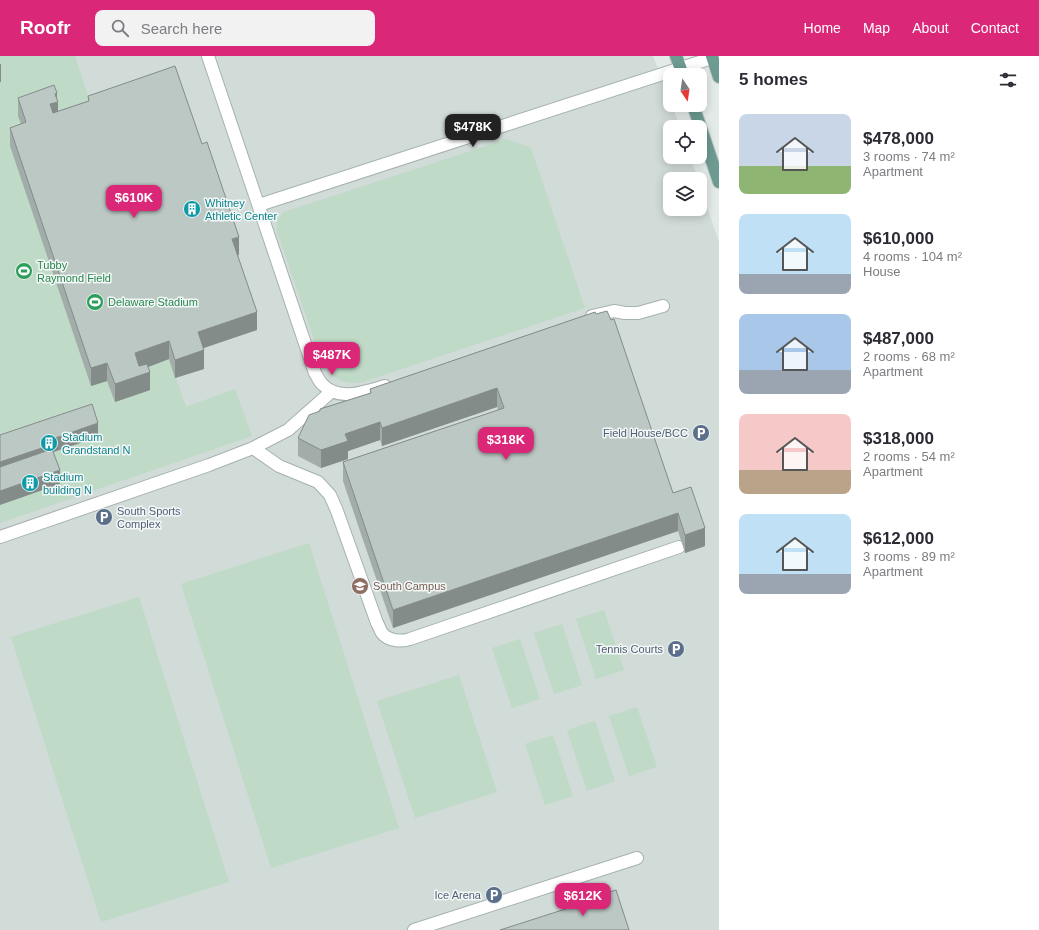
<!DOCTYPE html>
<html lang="en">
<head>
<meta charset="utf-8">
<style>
	:root { --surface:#fff; --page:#f2f2f3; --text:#2b2b33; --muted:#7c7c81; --accent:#db2777 }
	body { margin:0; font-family:Arial,sans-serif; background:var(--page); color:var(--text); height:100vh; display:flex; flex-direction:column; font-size:15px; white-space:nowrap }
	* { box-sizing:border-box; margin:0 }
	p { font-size:13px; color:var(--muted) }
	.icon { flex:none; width:22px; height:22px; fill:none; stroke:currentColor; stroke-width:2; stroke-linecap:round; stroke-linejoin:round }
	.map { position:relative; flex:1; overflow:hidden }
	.details { display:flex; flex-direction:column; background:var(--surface); width:320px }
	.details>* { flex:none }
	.needle { width:26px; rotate:167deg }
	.tools { position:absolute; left:663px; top:12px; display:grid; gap:8px }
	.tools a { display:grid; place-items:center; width:44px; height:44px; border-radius:8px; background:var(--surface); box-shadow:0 2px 10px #0003; font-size:20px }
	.price { position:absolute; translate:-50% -34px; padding:0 9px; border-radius:8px; background:var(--accent); color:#fff; font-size:13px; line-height:26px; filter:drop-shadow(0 1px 2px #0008) }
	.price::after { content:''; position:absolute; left:50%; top:24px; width:12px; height:9px; margin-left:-6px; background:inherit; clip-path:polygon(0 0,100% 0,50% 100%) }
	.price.current { background:#222; color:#fff }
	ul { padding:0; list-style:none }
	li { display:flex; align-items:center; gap:12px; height:100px; padding:0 20px }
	li span { display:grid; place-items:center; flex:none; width:112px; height:80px; border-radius:8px; color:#555 }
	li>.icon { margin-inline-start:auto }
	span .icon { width:48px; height:48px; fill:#fffc; stroke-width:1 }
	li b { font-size:17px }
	h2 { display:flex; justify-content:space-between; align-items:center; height:48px; padding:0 20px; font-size:17px }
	header { display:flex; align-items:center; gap:24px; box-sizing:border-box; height:56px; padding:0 20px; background:var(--accent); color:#fff }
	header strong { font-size:19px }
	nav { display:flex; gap:22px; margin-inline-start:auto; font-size:14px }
	.search { width:280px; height:36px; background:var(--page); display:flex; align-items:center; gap:10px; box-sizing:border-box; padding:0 14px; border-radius:8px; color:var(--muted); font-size:15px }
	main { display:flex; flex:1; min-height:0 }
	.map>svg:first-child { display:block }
</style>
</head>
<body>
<header>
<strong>Roofr</strong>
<div class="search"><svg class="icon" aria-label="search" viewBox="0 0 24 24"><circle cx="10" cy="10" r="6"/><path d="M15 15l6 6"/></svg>Search here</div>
<nav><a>Home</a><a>Map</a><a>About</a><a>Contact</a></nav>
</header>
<main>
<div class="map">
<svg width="719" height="874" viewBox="0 0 719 874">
	<rect width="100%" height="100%" fill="#e3ebe8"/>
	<path fill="#d1dbd7" d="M 0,0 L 653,0 L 670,44 L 670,49 L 672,49 L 680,71 L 670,71 L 670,101 L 690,101 L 698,123 L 670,123 L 670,153 L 700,153 L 700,130 L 719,186 L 719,874 L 0,874 Z"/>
	<path fill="#bfdac7" d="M 0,0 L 75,0 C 114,116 145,235 186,351 L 235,333 L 252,380 L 0,467 Z
		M 507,83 L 531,92 L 585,252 L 363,326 C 343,330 331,322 321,304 L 277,175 C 276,166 278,162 284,156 Z
		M 309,487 L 399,772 L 271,812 L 181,528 Z
		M 139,541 L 229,826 L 101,866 L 11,581 Z
		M 604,554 L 624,614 L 596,623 L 576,563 Z
		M 562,568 L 582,629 L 554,638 L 534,577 Z
		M 520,583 L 540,643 L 512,652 L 492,592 Z
		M 459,619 L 497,736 L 415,762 L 377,645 Z
		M 637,651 L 657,711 L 629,720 L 609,660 Z
		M 595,665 L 615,725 L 587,735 L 567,674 Z
		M 553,679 L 573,740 L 545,749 L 525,688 Z"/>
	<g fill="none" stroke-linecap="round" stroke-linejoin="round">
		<g stroke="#a6b2af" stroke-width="14">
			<path id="minor" d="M 208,0 L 315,317 C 317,320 319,325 322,328 C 339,346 365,336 385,330
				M 259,149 L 718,0
				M 592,260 L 614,255 L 625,257 L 638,257 L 663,250
				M 253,392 L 279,410 L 318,426 L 330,439 L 337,455 L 377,567 C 379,570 380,574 382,577 C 388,585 402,586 410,583 L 679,491
				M 0,481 L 209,409 L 253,392 L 288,374 L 332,335
				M 414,874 L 637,802"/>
		</g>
		<g stroke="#c2c8c7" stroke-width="14">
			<path id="major" d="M 676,0 L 683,19
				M 712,0 L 719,21
				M 693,49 L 719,126"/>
		</g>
		<use href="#minor" stroke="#fff" stroke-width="12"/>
		<use href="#major" stroke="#6d9b92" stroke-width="12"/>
	</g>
	<path fill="#a2aca9" d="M 88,40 L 239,199 L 238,199 L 257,274 L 203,292 L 204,313 L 175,322 L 169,303 L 148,311 L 150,334 L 115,346 L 107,325 L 91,330 L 10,90 L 10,72 L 21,68 L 18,60 L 18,42 L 57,43 L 58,55 L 88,45 Z
		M 595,256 L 673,437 L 705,490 L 685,497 L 678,475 L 393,572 L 343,425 L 343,406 L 498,354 L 497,351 L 382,390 L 380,384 L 348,395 L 348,403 L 321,412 L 298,400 L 298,382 L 320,355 L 320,353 L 370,337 L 370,333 Z"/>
	<path fill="#848c89" d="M 0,8 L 1,8 L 1,26 L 0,26 Z
		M 57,37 L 57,47 L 58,46 L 58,64 L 50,67 L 50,48 L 55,38 Z
		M 239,181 L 239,199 L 232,201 L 232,183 Z
		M 257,256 L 257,274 L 198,294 L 198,276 Z
		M 169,285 L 169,303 L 135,316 L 135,297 Z
		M 204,294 L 204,313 L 175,322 L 175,304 Z
		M 107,307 L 107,325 L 91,330 L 91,312 Z
		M 150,316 L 150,334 L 115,346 L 115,328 Z
		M 497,332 L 497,351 L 382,390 L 382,372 Z
		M 380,366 L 380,384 L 348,395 L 348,403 L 321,412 L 321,394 L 345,378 Z
		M 98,367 L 98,381 L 48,398 L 0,420 L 0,406 L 47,385 Z
		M 60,414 L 60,428 L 0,449 L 0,435 Z
		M 678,457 L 678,475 L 393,572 L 393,554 Z
		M 705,472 L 705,490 L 685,497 L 685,479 Z"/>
	<path fill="#bcc8c4" stroke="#848c89" d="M 175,10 L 202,88 L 207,86 L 239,181 L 232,183 L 257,256 L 198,276 L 204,294 L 175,304 L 169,285 L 135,297 L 139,310 L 147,308 L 150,316 L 115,328 L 107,307 L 91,312 L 10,72 L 26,66 L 18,42 L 54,29 L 57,37 L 55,38 L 58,46 L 50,48 L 53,57 L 89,45 L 88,40 L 94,38 Z
		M 607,255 L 611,264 L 614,263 L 673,437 L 691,431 L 705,472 L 685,479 L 678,457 L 393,554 L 343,406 L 504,352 L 497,332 L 382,372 L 380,366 L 345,378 L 348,385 L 321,394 L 298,382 L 309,359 L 320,355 L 320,353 L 371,337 L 370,333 L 595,256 L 596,258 Z
		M 92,348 L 98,367 L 47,385 L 48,390 L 0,406 L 0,379 Z
		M 52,393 L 60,414 L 0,435 L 0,411 Z
		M 616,834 L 629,874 L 500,874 L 578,849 L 577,847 Z"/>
	<defs>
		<g id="building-disc" transform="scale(0.9)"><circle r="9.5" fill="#0f9aa8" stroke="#f3f8f6"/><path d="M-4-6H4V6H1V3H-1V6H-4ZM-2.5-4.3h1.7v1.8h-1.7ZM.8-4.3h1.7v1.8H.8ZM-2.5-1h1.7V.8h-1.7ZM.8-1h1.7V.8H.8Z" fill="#fff"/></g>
		<g id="stadium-disc" transform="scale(0.9)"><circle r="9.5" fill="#2e9e5b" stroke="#f3f8f6"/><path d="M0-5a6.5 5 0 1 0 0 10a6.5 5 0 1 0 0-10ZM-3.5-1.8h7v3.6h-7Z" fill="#fff"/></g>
		<g id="parking-disc" transform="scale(0.9)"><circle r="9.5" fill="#5c6f8a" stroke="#f3f8f6"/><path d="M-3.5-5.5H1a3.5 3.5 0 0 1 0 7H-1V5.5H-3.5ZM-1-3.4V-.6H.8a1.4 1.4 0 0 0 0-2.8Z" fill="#fff"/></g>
		<g id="university-disc" transform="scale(0.9)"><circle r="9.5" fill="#8d6e63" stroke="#f3f8f6"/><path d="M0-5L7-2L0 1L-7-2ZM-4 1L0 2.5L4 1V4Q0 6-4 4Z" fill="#fff"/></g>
	</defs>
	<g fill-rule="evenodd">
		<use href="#building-disc" x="192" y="153"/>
		<use href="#stadium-disc" x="24" y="215"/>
		<use href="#stadium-disc" x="95" y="246"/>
		<use href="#parking-disc" x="701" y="377"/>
		<use href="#building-disc" x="49" y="387"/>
		<use href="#building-disc" x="30" y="427"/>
		<use href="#parking-disc" x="104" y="461"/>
		<use href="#university-disc" x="360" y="530"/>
		<use href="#parking-disc" x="676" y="593"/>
		<use href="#parking-disc" x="494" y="839"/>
	</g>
	<g text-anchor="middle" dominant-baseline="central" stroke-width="3" stroke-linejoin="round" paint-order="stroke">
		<g font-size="11" fill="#0d838f" stroke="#f3f8f6" text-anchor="start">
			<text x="205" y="147">Whitney<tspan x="205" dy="13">Athletic Center</tspan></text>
			<text x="62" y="381">Stadium<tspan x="62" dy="13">Grandstand N</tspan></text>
			<text x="43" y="421">Stadium<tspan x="43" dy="13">building N</tspan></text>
		</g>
		<g font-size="11" fill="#27864d" stroke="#f3f8f6" text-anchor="start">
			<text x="37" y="209">Tubby<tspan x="37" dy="13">Raymond Field</tspan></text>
			<text x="108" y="246">Delaware Stadium</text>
		</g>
		<g font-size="11" fill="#4e5e75" stroke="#f3f8f6" text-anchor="end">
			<text x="688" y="377">Field House/BCC</text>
			<text x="117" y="455" text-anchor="start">South Sports<tspan x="117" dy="13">Complex</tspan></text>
			<text x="663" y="593">Tennis Courts</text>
			<text x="481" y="839">Ice Arena</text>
		</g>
		<g font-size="11" fill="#785e54" stroke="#f3f8f6" text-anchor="start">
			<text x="373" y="530">South Campus</text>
		</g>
	</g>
</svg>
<div class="tools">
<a><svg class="needle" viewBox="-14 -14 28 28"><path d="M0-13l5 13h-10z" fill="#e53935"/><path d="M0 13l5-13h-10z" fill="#7c7c81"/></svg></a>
<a><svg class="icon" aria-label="locate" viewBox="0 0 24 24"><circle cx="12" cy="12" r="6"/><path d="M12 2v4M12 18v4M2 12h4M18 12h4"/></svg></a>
<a><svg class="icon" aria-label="layers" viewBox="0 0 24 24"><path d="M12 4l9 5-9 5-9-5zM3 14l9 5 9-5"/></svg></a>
</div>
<b class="price current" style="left:473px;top:92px">$478K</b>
<b class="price" style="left:134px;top:163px">$610K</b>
<b class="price" style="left:332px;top:320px">$487K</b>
<b class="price" style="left:506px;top:405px">$318K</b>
<b class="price" style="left:583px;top:861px">$612K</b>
</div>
<section class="details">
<h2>5 homes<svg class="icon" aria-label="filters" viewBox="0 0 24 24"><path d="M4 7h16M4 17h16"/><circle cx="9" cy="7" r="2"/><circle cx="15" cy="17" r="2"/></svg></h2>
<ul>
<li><span style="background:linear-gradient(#c9d6e8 65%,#8fb573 0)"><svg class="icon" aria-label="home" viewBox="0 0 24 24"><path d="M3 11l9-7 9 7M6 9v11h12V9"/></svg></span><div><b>$478,000</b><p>3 rooms · 74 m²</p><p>Apartment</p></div></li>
<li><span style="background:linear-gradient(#bfe0f5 75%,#9aa5b1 0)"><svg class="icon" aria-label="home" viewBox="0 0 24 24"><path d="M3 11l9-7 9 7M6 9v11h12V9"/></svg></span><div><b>$610,000</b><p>4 rooms · 104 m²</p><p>House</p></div></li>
<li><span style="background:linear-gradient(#a9c7e8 70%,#9aa5b1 0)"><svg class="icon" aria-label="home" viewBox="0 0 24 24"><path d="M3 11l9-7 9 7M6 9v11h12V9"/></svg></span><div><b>$487,000</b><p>2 rooms · 68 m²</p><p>Apartment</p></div></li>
<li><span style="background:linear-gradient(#f6c9c9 70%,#b9a48a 0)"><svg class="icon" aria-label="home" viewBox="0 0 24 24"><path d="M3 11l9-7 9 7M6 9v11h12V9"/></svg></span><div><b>$318,000</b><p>2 rooms · 54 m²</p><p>Apartment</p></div></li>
<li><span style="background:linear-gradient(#bfe0f5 75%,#9aa5b1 0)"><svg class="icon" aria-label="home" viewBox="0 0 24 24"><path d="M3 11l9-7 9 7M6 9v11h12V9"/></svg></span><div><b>$612,000</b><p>3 rooms · 89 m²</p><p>Apartment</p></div></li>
</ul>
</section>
</main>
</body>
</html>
